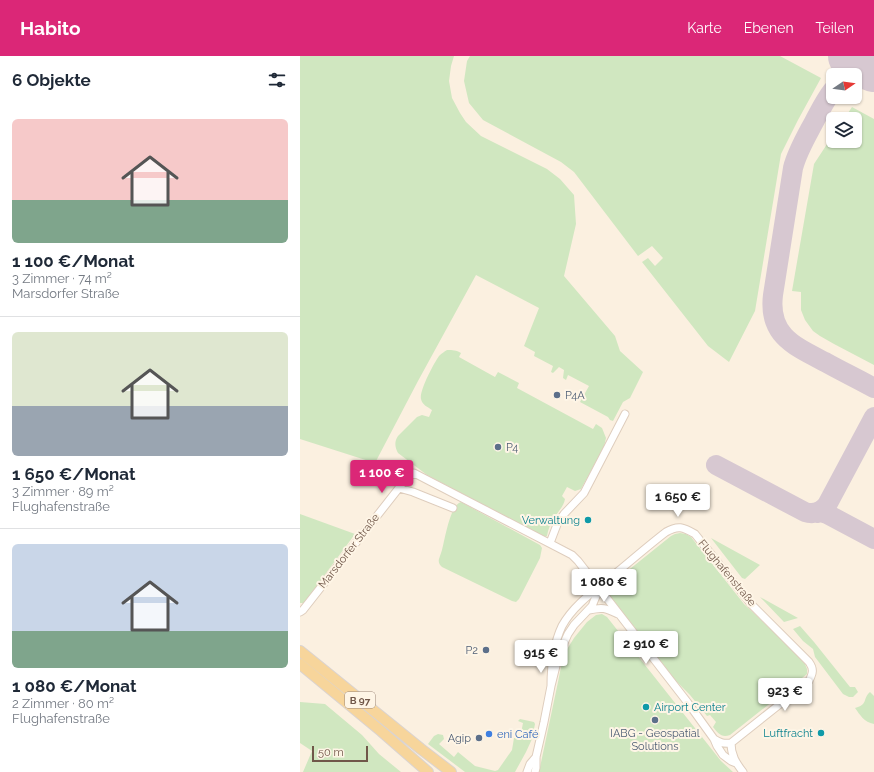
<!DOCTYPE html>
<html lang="de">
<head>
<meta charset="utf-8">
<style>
	:root { --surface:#fff; --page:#f6f6f7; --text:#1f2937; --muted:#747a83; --line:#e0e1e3; --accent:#db2777 }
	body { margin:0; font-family:Raleway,sans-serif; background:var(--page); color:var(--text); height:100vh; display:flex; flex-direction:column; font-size:15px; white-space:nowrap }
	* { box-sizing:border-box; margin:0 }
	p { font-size:13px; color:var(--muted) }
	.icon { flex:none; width:22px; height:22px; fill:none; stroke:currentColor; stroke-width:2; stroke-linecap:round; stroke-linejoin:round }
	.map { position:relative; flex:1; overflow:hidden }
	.side { display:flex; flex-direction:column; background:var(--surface); width:300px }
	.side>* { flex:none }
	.needle { width:26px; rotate:77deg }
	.controls { position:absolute; left:526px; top:12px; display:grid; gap:8px }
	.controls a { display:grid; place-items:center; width:36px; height:36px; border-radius:6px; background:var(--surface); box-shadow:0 1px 3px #0004; font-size:20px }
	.scale { position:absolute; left:12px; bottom:10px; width:56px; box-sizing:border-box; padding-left:4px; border:2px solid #705749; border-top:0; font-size:11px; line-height:14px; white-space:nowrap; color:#705749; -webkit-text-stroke:3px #fef5e6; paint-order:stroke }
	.price { position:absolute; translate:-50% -34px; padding:0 9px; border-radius:4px; background:#fff; color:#222; font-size:13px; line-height:26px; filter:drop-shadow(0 1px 2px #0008) }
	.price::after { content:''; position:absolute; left:50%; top:24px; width:12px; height:9px; margin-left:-6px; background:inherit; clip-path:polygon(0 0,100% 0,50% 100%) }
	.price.current { background:var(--accent); color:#fff }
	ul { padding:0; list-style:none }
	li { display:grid; align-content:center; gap:8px; height:212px; padding:0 12px }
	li+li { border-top:1px solid var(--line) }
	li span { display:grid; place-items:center; height:124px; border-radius:6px; color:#555 }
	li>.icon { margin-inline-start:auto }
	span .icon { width:72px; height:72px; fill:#fffc; stroke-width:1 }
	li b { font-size:17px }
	h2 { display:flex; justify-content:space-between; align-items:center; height:48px; padding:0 12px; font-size:17px }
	header { display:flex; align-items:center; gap:24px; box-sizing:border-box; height:56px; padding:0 20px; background:var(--accent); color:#fff }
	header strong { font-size:19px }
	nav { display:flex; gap:22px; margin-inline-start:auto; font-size:14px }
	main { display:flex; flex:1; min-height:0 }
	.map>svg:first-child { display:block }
</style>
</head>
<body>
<header>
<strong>Habito</strong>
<nav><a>Karte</a><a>Ebenen</a><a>Teilen</a></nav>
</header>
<main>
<section class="side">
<h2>6 Objekte<svg class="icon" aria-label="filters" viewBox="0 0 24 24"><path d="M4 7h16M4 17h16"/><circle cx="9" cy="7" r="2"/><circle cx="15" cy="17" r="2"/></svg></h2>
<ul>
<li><span style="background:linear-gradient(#f6c9c9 65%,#7fa58c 0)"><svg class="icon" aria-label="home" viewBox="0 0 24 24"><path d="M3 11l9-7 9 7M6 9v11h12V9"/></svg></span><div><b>1 100 €/Monat</b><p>3 Zimmer · 74 m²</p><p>Marsdorfer Straße</p></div></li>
<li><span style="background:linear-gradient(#dfe7d0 60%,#9aa5b1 0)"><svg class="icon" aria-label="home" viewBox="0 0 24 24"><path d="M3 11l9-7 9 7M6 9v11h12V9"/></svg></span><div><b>1 650 €/Monat</b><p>3 Zimmer · 89 m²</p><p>Flughafenstraße</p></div></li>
<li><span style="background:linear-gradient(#c9d6e8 70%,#7fa58c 0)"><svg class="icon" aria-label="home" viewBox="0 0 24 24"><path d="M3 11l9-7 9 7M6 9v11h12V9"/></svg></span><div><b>1 080 €/Monat</b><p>2 Zimmer · 80 m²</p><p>Flughafenstraße</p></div></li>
</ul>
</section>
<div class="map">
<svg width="574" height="716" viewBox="0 0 574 716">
	<rect width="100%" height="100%" fill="#fbf0e0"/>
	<path fill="#d0e7c0" d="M 0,0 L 154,0 L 151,10 L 149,25 L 152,42 L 160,57 L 166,66 L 181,80 L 247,113 L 260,123 L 274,139 L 276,168 L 264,220 L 315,280 L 320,295 L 343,316 L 330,342 L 323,346 L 313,365 L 310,364 L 308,361 L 280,346 L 289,330 L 268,319 L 266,324 L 263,322 L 264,314 L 259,311 L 253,317 L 251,316 L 253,310 L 234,300 L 235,296 L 224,290 L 239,252 L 176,219 L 118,325 L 75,407 L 0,383 Z
		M 170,0 L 480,0 L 521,22 L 498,64 L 481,98 L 455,255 L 429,306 L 408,290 L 342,206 L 348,202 L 355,210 L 363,202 L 352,190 L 338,200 L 274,116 L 261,106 L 183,64 L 169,47 L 164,25 L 167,5 Z
		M 552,51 L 574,63 L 574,309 L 534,288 L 520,280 L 513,275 L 505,264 L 501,254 L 501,236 L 492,235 L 514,108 L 533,79 L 533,85 L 555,85 L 555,63 L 544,63 Z
		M 147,294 C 153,294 156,294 161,297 L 159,301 L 195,321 L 198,316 L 219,327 L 217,332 L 293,373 L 296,368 L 302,372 L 306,382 L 304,391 L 281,433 L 275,435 L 267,431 L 262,440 L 265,443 C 264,450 259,454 255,461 C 251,466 248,473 247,480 L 244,481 L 127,419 L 98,397 C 95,391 94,386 98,380 L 117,361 L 122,359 L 129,361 L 132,354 C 128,351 122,349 121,343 C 119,335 134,307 139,300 C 142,297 144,296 147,294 Z
		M 161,446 L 240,489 L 242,492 L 240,502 L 219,543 L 216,546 L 212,545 L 142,511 C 140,509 138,507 139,503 C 140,500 141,497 142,494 C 145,483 150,449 161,446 Z
		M 0,458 L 55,478 L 4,547 L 0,547 Z
		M 380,477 L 386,478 L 391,481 L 444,548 L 493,594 L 505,608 L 507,613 L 507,618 L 430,679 C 421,682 418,677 413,671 L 416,666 L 410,659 L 407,660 L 390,639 L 370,619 L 306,535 L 306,533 L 310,529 L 371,480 L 375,478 Z
		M 411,482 L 460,509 L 445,523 L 442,522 Z
		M 460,541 L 498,562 L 484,566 Z
		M 302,558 L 307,561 L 421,705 L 433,716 L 239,716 L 258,626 L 262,606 L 266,595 L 274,582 L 287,566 L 296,559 Z
		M 500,570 L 514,586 L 550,631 L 555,631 L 558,636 L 553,641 L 549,641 L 543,638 L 515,601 L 513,593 L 503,585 L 493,573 Z
		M 570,636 L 574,640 L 574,668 C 564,666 560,659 555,652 C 569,648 562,643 570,636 Z
		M 0,646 L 25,648 L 62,679 L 79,698 L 101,716 L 3,716 L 12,695 L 0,687 Z
		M 220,663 L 234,666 L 235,668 L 232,683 L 226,696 L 215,716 L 165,716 L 128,688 L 134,680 L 138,678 L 143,679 L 144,683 L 139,688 L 154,701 L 158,696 L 175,710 L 195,715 L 198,714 L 212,694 L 214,682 L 220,682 L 223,667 L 218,665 Z"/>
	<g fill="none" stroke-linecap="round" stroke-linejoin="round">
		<path stroke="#d7c8d1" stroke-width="20" d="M 555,20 L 563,18 L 574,17
			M 533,34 C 525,44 520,55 514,66 C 506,81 497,96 493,112 L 473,239 C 468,279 494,290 525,306 C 541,315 558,323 574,332
			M 416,409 L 505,456 C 514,459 521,456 527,449 L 574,361
			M 517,457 L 521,456 L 527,458 L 574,483"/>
		<path stroke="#d7c8d1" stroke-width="50" d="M 553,0 L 574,11"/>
		<g stroke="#decdbd" stroke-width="9">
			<path id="street" d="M 99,432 L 113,436 L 153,452
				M 250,487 L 258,466 L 264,458 L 284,437 L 325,358
				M 289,554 C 303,551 305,552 318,558
				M 0,556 L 3,554 L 106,423 L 114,417 L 272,499 L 278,505 L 388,647 L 414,683 L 417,690 L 423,699 L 431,705 L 436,707
				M 251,630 C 251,609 253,589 262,570 C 274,548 297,533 316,517 C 333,503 349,489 366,476 C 378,469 383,471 395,478 L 451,548 L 509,606 C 514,613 513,617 509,625 L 431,687 C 424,688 420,687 414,683
				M 431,687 C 431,699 436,707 443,716
				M 227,716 L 230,708 L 236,701
				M 235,716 L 236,712 L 236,701 L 244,666 L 251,630 L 259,598 L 268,578 L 274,569 L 292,550 L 297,538 L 299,531"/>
		</g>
		<g stroke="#dad3d0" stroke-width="12">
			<path id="primary" d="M 0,595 L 121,693 L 151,716
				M 0,608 L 81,675 L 128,716"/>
		</g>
		<use href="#street" stroke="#fff" stroke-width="7"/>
		<use href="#primary" stroke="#f7d59b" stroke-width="10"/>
	</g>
	<g fill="#5c6f8a" stroke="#fef5e6" stroke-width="1.5">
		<circle cx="257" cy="339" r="4"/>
		<circle cx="198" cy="391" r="4"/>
		<circle cx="186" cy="594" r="4"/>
		<circle cx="355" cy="664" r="4"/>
		<circle cx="179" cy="682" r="4"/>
	</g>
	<g fill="#0f9aa8" stroke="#fef5e6" stroke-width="1.5">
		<circle cx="288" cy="464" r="4"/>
		<circle cx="346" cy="651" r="4"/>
		<circle cx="521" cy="677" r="4"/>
	</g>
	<circle fill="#3f7fe0" stroke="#fef5e6" stroke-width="1.5" cx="189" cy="678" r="4"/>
	<g text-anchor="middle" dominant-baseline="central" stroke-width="4" stroke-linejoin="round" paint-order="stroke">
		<rect fill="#fef5e6" stroke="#9b8678" stroke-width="1" x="45" y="636" width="30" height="16" rx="3"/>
		<g font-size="10" font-weight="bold" fill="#705749">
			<text x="60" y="644">B 97</text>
		</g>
		<g font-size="11" fill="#4e5e75" stroke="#fef5e6" text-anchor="start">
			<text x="265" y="339">P4A</text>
			<text x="206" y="391">P4</text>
			<text x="178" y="594" text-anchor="end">P2</text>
			<text x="355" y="677" text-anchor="middle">IABG - Geospatial<tspan x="355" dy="13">Solutions</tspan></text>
			<text x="171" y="682" text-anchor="end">Agip</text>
		</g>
		<g font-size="11" fill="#0d838f" stroke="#fef5e6" text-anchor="end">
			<text x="280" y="464">Verwaltung</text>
			<text x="354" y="651" text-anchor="start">Airport Center</text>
			<text x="513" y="677">Luftfracht</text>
		</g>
		<g font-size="11" fill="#705749" stroke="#fef5e6">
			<text transform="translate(49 495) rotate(-52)">Marsdorfer Straße</text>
			<text transform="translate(427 517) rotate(50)">Flughafenstraße</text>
		</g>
		<g font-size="11" fill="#366cbe" stroke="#fef5e6" text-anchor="start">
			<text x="197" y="678">eni Café</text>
		</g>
	</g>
</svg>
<div class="controls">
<a><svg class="needle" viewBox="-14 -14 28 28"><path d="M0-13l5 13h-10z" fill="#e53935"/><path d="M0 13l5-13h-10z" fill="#747a83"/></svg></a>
<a><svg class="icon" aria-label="layers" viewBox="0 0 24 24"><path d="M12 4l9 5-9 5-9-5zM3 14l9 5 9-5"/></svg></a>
</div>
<div class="scale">50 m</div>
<b class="price current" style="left:82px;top:438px">1 100 €</b>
<b class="price" style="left:378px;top:462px">1 650 €</b>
<b class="price" style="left:304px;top:547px">1 080 €</b>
<b class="price" style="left:346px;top:609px">2 910 €</b>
<b class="price" style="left:241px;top:618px">915 €</b>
<b class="price" style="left:485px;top:656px">923 €</b>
</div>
</main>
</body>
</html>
